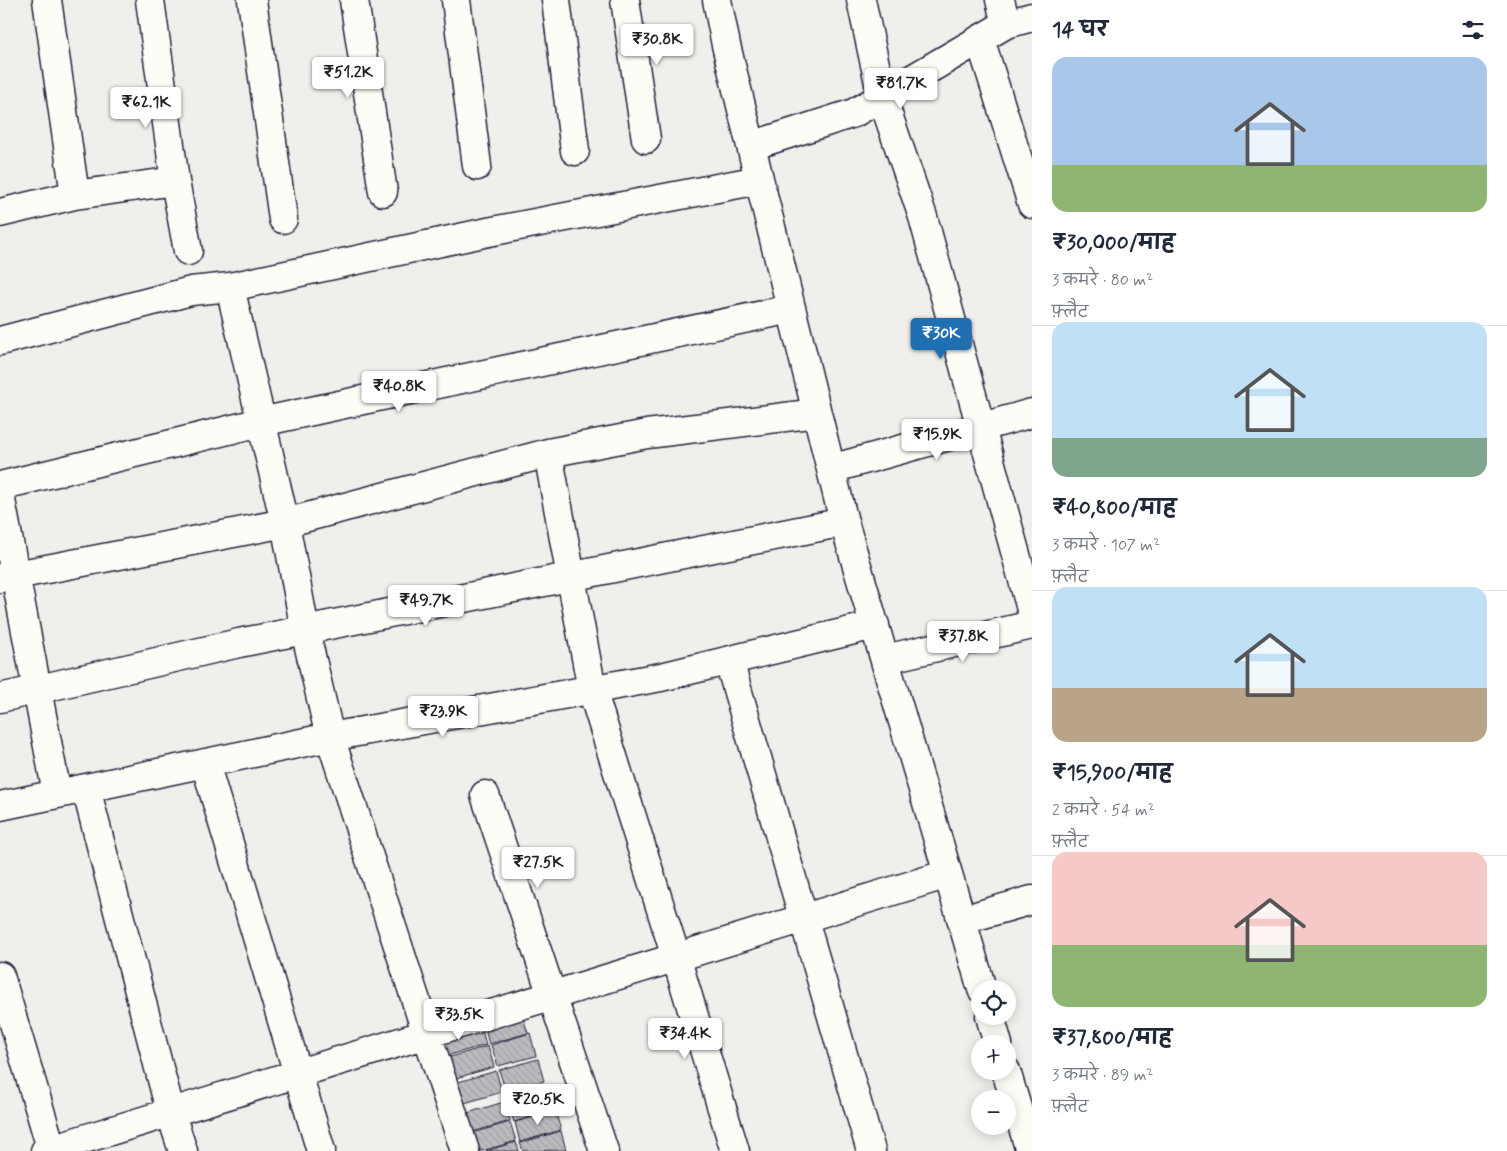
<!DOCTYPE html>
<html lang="hi">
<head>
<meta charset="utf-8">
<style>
	:root { --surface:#fff; --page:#f2f2f3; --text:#1f2937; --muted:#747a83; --line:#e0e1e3; --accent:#1f6fb2 }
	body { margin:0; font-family:Mynerve,"Playpen Sans Deva",sans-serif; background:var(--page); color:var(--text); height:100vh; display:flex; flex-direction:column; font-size:19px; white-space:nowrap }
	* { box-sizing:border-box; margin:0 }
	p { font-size:16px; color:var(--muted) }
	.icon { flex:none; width:28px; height:28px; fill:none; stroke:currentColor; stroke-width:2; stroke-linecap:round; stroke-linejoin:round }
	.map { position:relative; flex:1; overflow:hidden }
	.panel { display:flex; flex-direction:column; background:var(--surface); width:475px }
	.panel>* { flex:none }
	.buttons { position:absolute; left:971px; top:980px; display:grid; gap:10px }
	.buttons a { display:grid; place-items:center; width:45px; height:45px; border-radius:50%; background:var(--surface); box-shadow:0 2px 12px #0003; font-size:25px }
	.price { position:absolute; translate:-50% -42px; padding:0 11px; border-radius:5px; background:#fff; color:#222; font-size:16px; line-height:32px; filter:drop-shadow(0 1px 2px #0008) }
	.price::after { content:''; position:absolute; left:50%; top:30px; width:15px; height:11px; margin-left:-8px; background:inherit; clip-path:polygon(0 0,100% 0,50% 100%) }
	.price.active { background:var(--accent); color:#fff }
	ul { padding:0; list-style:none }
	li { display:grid; align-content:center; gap:10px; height:265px; padding:0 20px }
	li+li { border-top:1px solid var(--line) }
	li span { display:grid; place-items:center; height:155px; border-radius:15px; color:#555 }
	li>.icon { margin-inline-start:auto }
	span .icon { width:90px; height:90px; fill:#fffc; stroke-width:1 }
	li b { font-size:21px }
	h2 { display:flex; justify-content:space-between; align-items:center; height:60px; padding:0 20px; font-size:21px }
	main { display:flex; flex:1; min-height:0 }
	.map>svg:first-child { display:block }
</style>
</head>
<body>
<main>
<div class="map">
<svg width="1032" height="1151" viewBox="0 0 1032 1151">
	<defs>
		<pattern id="building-back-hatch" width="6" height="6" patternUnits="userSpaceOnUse" patternTransform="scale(1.25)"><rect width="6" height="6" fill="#bcbcc0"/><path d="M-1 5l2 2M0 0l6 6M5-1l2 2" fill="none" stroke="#a1a1a6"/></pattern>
	</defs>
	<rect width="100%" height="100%" fill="#f0efec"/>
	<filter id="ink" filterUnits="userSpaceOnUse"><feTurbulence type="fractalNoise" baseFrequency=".02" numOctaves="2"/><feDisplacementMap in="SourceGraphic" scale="10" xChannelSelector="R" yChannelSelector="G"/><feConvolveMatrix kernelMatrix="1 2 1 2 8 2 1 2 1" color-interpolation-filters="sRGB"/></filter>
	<g filter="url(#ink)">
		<path fill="url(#building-back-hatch)" stroke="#22223b" d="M 521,1011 L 528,1033 L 489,1044 L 483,1022 Z
			M 480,1023 L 486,1045 L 438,1058 L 432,1037 Z
			M 530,1033 L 536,1056 L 498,1066 L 491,1045 Z
			M 488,1046 L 494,1067 L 446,1081 L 440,1060 Z
			M 538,1059 L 544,1081 L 506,1092 L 499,1070 Z
			M 496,1071 L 502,1092 L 454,1106 L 448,1085 Z
			M 549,1091 L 555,1110 L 514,1122 L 508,1102 Z
			M 504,1102 L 510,1121 L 469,1133 L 464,1114 Z
			M 555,1111 L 561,1130 L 520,1142 L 515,1122 Z
			M 510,1122 L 516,1141 L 482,1151 L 475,1151 L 470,1134 Z
			M 561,1131 L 566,1150 L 523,1151 L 520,1143 Z
			M 516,1142 L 519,1151 L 486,1151 Z"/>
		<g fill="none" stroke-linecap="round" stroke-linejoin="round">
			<g stroke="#22223b" stroke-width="31">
				<path id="minor" d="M 47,0 L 75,195
					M 150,0 L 175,181 L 188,251
					M 252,0 L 283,219
					M 354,0 L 383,192
					M 456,0 L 477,166
					M 556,0 L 575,151
					M 625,0 L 646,139
					M 717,0 L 726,45 L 844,522 L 982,989
					M 861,0 L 882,97 L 923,217 L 1032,613
					M 1000,0 L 1006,24
					M 980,39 L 1032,204
					M 751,146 L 854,113 L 1006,24 L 1032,17
					M 0,213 L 75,195 L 175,181
					M 230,287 L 285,523 L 305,630 L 330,737 L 465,1151
					M 0,341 L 191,291 L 230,287 L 488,232 L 759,180
					M 548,453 L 592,690 L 676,957 L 735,1151
					M 831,469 L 1032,413
					M 0,486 L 261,422 L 358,401 L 791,309
					M 0,495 L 57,794
					M 0,578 L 285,523 L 548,453 L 647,434 L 817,413
					M 885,659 L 1032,625
					M 729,661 L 871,1151
					M 0,698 L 239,643 L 844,522
					M 205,763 L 321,1151
					M 86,788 L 171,1114 L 183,1151
					M 485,795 L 604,1151
					M 0,806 L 330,737 L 661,677 L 875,625
					M 962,920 L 1032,900
					M 0,976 L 52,1151
					M 990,1016 L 998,1044
					M 1006,1071 L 1030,1151
					M 45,1151 L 948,874"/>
			</g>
			<use href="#minor" stroke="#fdfcf7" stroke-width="28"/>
		</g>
	</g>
</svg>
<div class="buttons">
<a><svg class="icon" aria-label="locate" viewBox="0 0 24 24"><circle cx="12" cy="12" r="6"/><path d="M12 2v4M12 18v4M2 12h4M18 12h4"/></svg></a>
<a>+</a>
<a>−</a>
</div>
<b class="price" style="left:657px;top:66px">₹30.8K</b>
<b class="price" style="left:348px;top:99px">₹51.2K</b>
<b class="price" style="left:901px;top:110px">₹81.7K</b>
<b class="price" style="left:146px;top:129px">₹62.1K</b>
<b class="price active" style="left:941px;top:360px">₹30K</b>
<b class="price" style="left:399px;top:413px">₹40.8K</b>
<b class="price" style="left:937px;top:461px">₹15.9K</b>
<b class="price" style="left:426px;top:627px">₹49.7K</b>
<b class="price" style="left:963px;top:663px">₹37.8K</b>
<b class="price" style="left:443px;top:738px">₹23.9K</b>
<b class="price" style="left:538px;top:889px">₹27.5K</b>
<b class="price" style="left:459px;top:1041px">₹33.5K</b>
<b class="price" style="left:685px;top:1060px">₹34.4K</b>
<b class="price" style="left:538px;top:1126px">₹20.5K</b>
</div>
<section class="panel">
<h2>14 घर<svg class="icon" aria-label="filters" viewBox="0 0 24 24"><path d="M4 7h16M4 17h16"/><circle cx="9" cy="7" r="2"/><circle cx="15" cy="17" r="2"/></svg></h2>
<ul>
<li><span style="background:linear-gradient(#a9c7e8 70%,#8fb573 0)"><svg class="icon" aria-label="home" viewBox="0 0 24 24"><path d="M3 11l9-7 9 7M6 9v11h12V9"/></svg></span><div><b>₹30,000/माह</b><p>3 कमरे · 80 m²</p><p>फ़्लैट</p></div></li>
<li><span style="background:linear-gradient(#bfe0f5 75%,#7fa58c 0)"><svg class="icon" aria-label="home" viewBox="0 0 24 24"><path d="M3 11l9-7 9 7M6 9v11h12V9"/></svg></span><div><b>₹40,800/माह</b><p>3 कमरे · 107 m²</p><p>फ़्लैट</p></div></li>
<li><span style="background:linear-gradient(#bfe0f5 65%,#b9a48a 0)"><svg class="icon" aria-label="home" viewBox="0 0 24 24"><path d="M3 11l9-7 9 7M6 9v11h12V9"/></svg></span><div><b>₹15,900/माह</b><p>2 कमरे · 54 m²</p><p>फ़्लैट</p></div></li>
<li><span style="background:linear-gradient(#f6c9c9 60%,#8fb573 0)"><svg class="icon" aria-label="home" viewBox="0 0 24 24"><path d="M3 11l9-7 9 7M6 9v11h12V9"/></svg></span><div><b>₹37,800/माह</b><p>3 कमरे · 89 m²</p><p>फ़्लैट</p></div></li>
</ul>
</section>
</main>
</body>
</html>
